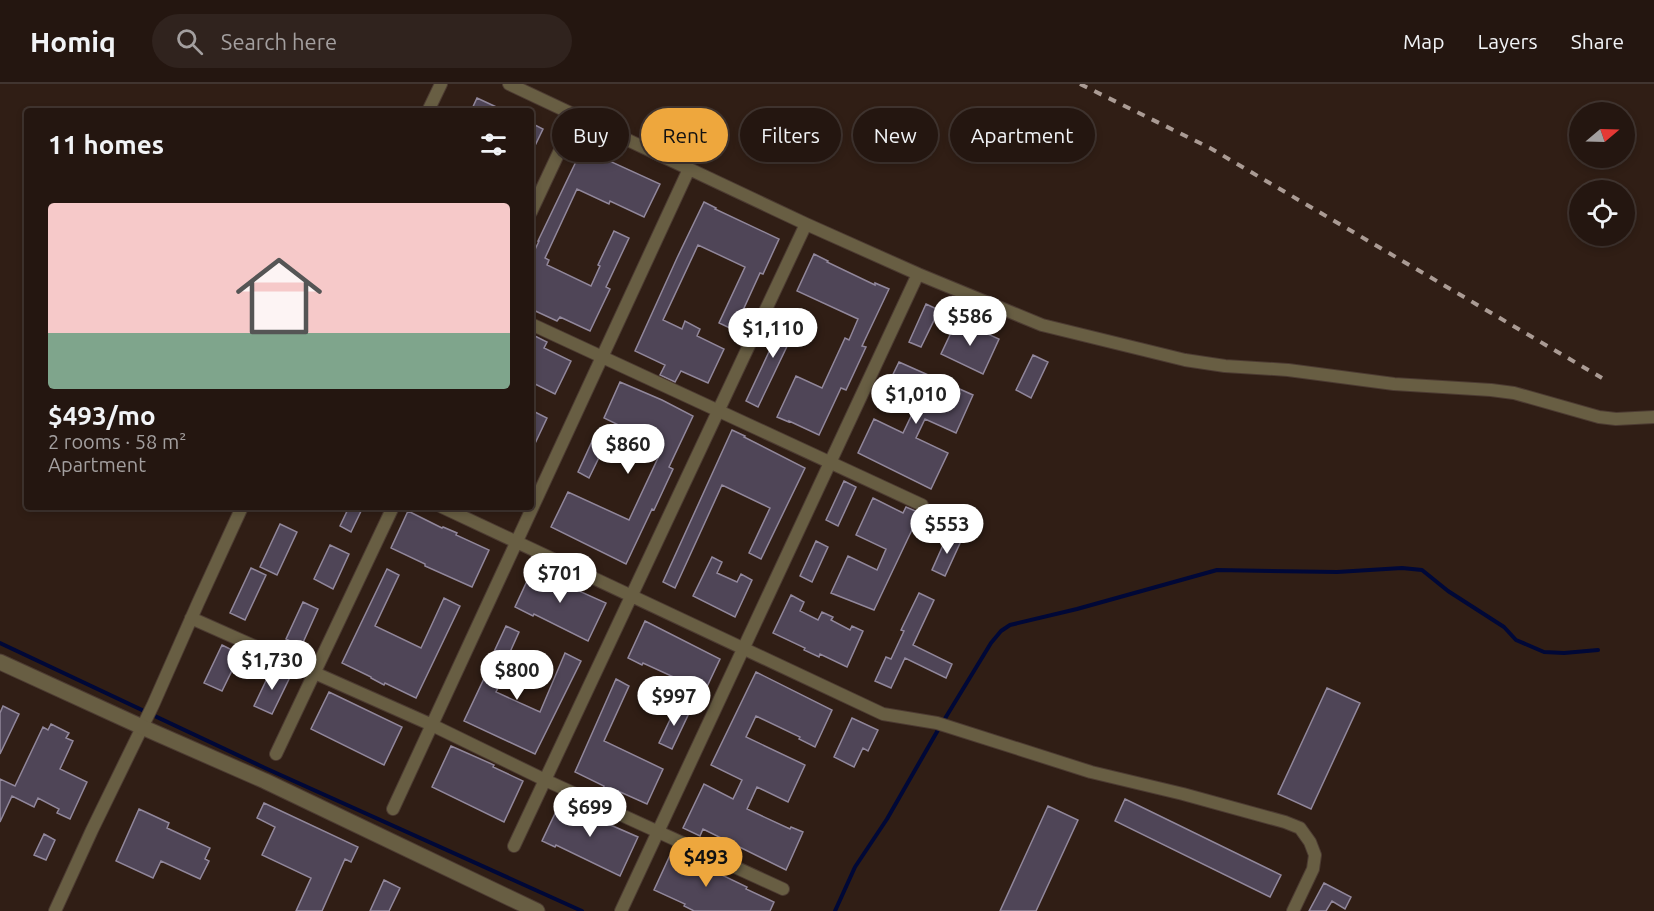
<!DOCTYPE html>
<html lang="en">
<head>
<meta charset="utf-8">
<style>
	:root { --surface:#241610; --page:#30231e; --text:#f1f3f6; --muted:#a39f9f; --line:#413530; --accent:#eea73d }
	body { margin:0; font-family:Ubuntu,sans-serif; background:var(--page); color:var(--text); height:100vh; display:flex; flex-direction:column; font-size:22px; white-space:nowrap }
	* { box-sizing:border-box; margin:0 }
	p { font-size:20px; color:var(--muted) }
	.icon { flex:none; width:33px; height:33px; fill:none; stroke:currentColor; stroke-width:2; stroke-linecap:round; stroke-linejoin:round }
	.map { position:relative; flex:1; overflow:hidden }
	.side { position:absolute; left:24px; top:24px; width:510px; height:402px; display:flex; flex-direction:column; background:var(--surface); border-radius:6px; box-shadow:0 3px 9px #0003,0 0 0 2px var(--line) }
	.side>* { flex:none }
	.guide { position:absolute; left:552px; top:24px; width:570px; height:54px; display:flex; gap:12px }
	.needle { width:39px; rotate:71deg }
	.fabs { position:absolute; left:1569px; top:18px; display:grid; gap:12px }
	.fabs a { display:grid; place-items:center; width:66px; height:66px; border-radius:50%; background:var(--surface); box-shadow:0 3px 9px #0003,0 0 0 2px var(--line); font-size:30px }
	.price { position:absolute; translate:-50% -51px; padding:0 14px; border-radius:21px; background:#fff; color:#222; font-size:20px; line-height:39px; filter:drop-shadow(0 2px 3px #0008) }
	.price::after { content:''; position:absolute; left:50%; top:36px; width:18px; height:14px; margin-left:-9px; background:inherit; clip-path:polygon(0 0,100% 0,50% 100%) }
	.price.active { background:var(--accent); color:#111 }
	ul { padding:0; list-style:none }
	li { display:grid; align-content:center; gap:12px; height:318px; padding:0 24px }
	li span { display:grid; place-items:center; height:186px; border-radius:6px; color:#555 }
	li>.icon { margin-inline-start:auto }
	span .icon { width:108px; height:108px; fill:#fffc; stroke-width:1 }
	li b { font-size:26px }
	h2 { display:flex; justify-content:space-between; align-items:center; height:72px; padding:0 24px; font-size:26px }
	.chip { padding:0 21px; border-radius:27px; background:var(--surface); box-shadow:0 3px 9px #0003,0 0 0 2px var(--line); font-size:21px; line-height:54px }
	.chip.active { background:var(--accent); color:#111 }
	header { display:flex; align-items:center; gap:36px; box-sizing:border-box; height:84px; padding:0 30px; background:var(--surface); border-bottom:2px solid var(--line) }
	header strong { font-size:28px }
	nav { display:flex; gap:33px; margin-inline-start:auto; font-size:21px }
	.search { width:420px; height:54px; background:var(--page); display:flex; align-items:center; gap:15px; box-sizing:border-box; padding:0 21px; border-radius:33px; color:var(--muted); font-size:22px }
	.map>svg:first-child { display:block }
</style>
</head>
<body>
<header>
<strong>Homiq</strong>
<div class="search"><svg class="icon" aria-label="search" viewBox="0 0 24 24"><circle cx="10" cy="10" r="6"/><path d="M15 15l6 6"/></svg>Search here</div>
<nav><a>Map</a><a>Layers</a><a>Share</a></nav>
</header>
<div class="map">
<svg width="1654" height="827" viewBox="0 0 1654 827">
	<rect width="100%" height="100%" fill="#301e15"/>
	<g fill="none" stroke-linecap="round" stroke-linejoin="round">
		<path stroke="#000837" stroke-width="4" d="M 0,559 L 265,684 L 582,827
			M 835,827 L 855,783 L 887,735 L 938,646 L 991,559 L 1001,547 L 1010,541 L 1077,525 L 1217,486 L 1337,488 L 1402,484 L 1422,486 L 1448,507 L 1504,543 L 1516,556 L 1544,568 L 1564,569 L 1598,566"/>
	</g>
	<path fill="#4f4557" stroke="#91879b" stroke-width="1.5" d="M 477,14 L 505,27 L 471,27 Z
		M 531,39 L 543,45 L 531,70 Z
		M 583,63 L 595,68 L 594,70 L 660,100 L 644,133 L 610,117 L 609,120 L 577,105 L 545,174 L 549,176 L 547,181 L 591,202 L 600,182 L 598,181 L 614,147 L 629,154 L 606,203 L 610,205 L 590,247 L 560,233 L 557,237 L 531,225 L 531,174 L 539,157 L 538,157 Z
		M 704,118 L 716,124 L 715,125 L 779,155 L 763,190 L 760,189 L 734,246 L 719,239 L 745,183 L 698,161 L 663,236 L 682,245 L 685,237 L 700,245 L 697,252 L 724,265 L 708,299 L 681,287 L 675,298 L 660,291 L 665,281 L 635,267 L 677,174 Z
		M 814,170 L 828,177 L 827,178 L 875,201 L 875,199 L 889,205 L 862,262 L 866,263 L 846,306 L 841,304 L 819,351 L 789,337 L 789,338 L 777,333 L 796,292 L 822,304 L 845,254 L 849,256 L 858,235 L 797,207 Z
		M 926,220 L 939,226 L 921,263 L 909,258 Z
		M 788,227 L 801,233 L 758,323 L 746,317 Z
		M 957,236 L 999,255 L 983,290 L 941,270 Z
		M 531,250 L 547,258 L 544,264 L 571,277 L 555,310 L 531,298 Z
		M 1033,271 L 1048,278 L 1031,314 L 1016,306 Z
		M 899,278 L 973,311 L 956,349 L 925,335 L 916,354 L 948,369 L 931,405 L 858,369 L 874,335 L 903,349 L 913,328 L 882,313 Z
		M 620,298 L 662,316 L 693,332 L 669,383 L 673,385 L 654,426 L 652,425 L 626,480 L 551,443 L 568,408 L 629,436 L 664,361 L 645,352 L 641,360 L 629,355 L 633,348 L 604,334 Z
		M 531,326 L 547,334 L 531,368 Z
		M 732,346 L 745,352 L 744,353 L 805,384 L 761,475 L 749,469 L 770,424 L 722,401 L 675,504 L 663,498 Z
		M 594,353 L 606,359 L 589,394 L 578,388 Z
		M 844,397 L 856,403 L 838,442 L 826,436 Z
		M 873,414 L 903,429 L 906,423 L 920,429 L 874,526 L 831,509 L 848,472 L 877,486 L 886,465 L 856,451 Z
		M 349,423 L 363,423 L 351,448 L 340,442 Z
		M 408,427 L 442,444 L 443,443 L 457,449 L 456,451 L 489,466 L 472,503 L 425,482 L 425,480 L 391,464 Z
		M 280,440 L 297,448 L 277,491 L 260,483 Z
		M 948,450 L 961,457 L 945,492 L 932,486 Z
		M 816,457 L 828,463 L 812,498 L 800,492 Z
		M 330,461 L 349,470 L 333,505 L 314,495 Z
		M 712,473 L 722,478 L 717,489 L 737,498 L 741,490 L 752,496 L 735,533 L 693,512 Z
		M 534,482 L 552,490 L 550,494 L 606,519 L 588,557 L 534,530 L 533,532 L 515,523 Z
		M 251,484 L 266,491 L 245,536 L 230,529 Z
		M 387,485 L 399,491 L 375,542 L 421,564 L 444,514 L 460,522 L 416,614 L 385,599 L 384,601 L 371,594 L 371,593 L 342,579 Z
		M 919,509 L 934,516 L 913,561 L 952,580 L 946,594 L 905,574 L 891,604 L 875,597 L 886,573 L 891,575 L 904,547 L 901,546 Z
		M 791,511 L 804,518 L 800,527 L 818,536 L 822,528 L 833,533 L 831,536 L 850,546 L 852,542 L 863,547 L 847,583 L 820,570 L 819,573 L 804,566 L 805,564 L 773,549 Z
		M 303,518 L 318,525 L 301,563 L 286,555 Z
		M 645,537 L 720,575 L 704,609 L 688,602 L 689,600 L 643,579 L 642,581 L 628,574 Z
		M 506,542 L 519,548 L 497,597 L 501,598 L 496,608 L 540,628 L 565,569 L 581,577 L 535,670 L 464,637 L 488,586 L 486,585 Z
		M 222,561 L 240,570 L 222,607 L 204,599 Z
		M 272,584 L 290,593 L 272,630 L 254,622 Z
		M 756,588 L 832,626 L 815,663 L 799,655 L 800,653 L 756,632 L 746,653 L 805,681 L 788,718 L 757,703 L 747,725 L 790,745 L 791,743 L 803,748 L 786,786 L 703,745 L 700,752 L 683,744 L 704,700 L 733,715 L 742,696 L 711,681 Z
		M 616,595 L 629,602 L 604,657 L 663,685 L 647,720 L 618,707 L 613,718 L 600,712 L 604,702 L 575,688 Z
		M 1327,604 L 1360,619 L 1311,725 L 1278,710 Z
		M 329,608 L 402,643 L 384,681 L 311,645 Z
		M 677,621 L 690,627 L 672,665 L 659,659 Z
		M 3,622 L 19,630 L 0,670 L 0,629 Z
		M 852,634 L 878,646 L 868,667 L 863,664 L 854,683 L 834,673 Z
		M 51,640 L 69,649 L 66,654 L 73,657 L 60,685 L 87,698 L 70,735 L 57,729 L 59,725 L 38,714 L 34,723 L 12,712 L 0,738 L 0,695 L 15,702 L 43,643 L 48,646 Z
		M 451,662 L 494,681 L 493,683 L 523,697 L 504,738 L 432,703 Z
		M 1125,715 L 1281,791 L 1270,813 L 1115,737 Z
		M 561,717 L 591,731 L 593,727 L 608,734 L 606,739 L 638,753 L 620,792 L 556,761 L 555,763 L 542,757 Z
		M 264,719 L 358,763 L 351,778 L 345,775 L 322,827 L 296,827 L 311,794 L 262,771 L 275,743 L 257,734 Z
		M 1048,722 L 1078,736 L 1036,827 L 1000,827 Z
		M 139,725 L 169,739 L 167,744 L 210,764 L 205,775 L 209,777 L 200,795 L 161,777 L 153,794 L 116,777 Z
		M 44,750 L 55,756 L 46,776 L 34,771 Z
		M 672,767 L 747,803 L 746,805 L 774,818 L 770,827 L 694,827 L 684,822 L 685,820 L 654,806 Z
		M 384,796 L 400,804 L 389,827 L 370,827 Z
		M 1324,799 L 1351,813 L 1345,825 L 1332,817 L 1326,827 L 1309,827 Z"/>
	<g fill="none" stroke-linecap="round" stroke-linejoin="round">
		<g stroke="#4c3b32" stroke-width="14">
			<path id="minor" d="M 509,0 L 806,140 L 918,190 L 1042,241 L 1185,276 L 1225,282 L 1288,286 L 1394,300 L 1491,306 L 1514,309 L 1599,333 L 1616,335 L 1654,333
				M 428,27 L 441,0
				M 531,128 L 576,32
				M 531,240 L 922,421
				M 442,423 L 883,630 L 937,639 L 1091,688 L 1183,710 L 1285,738 L 1300,744 L 1310,758 L 1315,771 L 1313,785 L 1293,827
				M 191,534 L 432,641 L 545,696 L 783,805
				M 276,670 L 393,423
				M 393,725 L 689,85
				M 514,762 L 806,140
				M 55,827 L 92,746 L 153,621 L 198,519 L 242,423
				M 621,827 L 918,190"/>
		</g>
		<g stroke="#4c3b32" stroke-width="17">
			<path id="tertiary" d="M 0,578 L 142,643 L 265,697 L 537,827"/>
		</g>
		<use href="#minor" stroke="#685e43" stroke-width="12"/>
		<use href="#tertiary" stroke="#685e43" stroke-width="15"/>
		<path stroke="#aa9b94" stroke-width="4" stroke-dasharray="8 8" stroke-linecap="butt" d="M 1080,0 L 1210,64 L 1602,294"/>
	</g>
</svg>
<div class="fabs">
<a><svg class="needle" viewBox="-14 -14 28 28"><path d="M0-13l5 13h-10z" fill="#e53935"/><path d="M0 13l5-13h-10z" fill="#a39f9f"/></svg></a>
<a><svg class="icon" aria-label="locate" viewBox="0 0 24 24"><circle cx="12" cy="12" r="6"/><path d="M12 2v4M12 18v4M2 12h4M18 12h4"/></svg></a>
</div>
<b class="price" style="left:970px;top:263px">$586</b>
<b class="price" style="left:773px;top:275px">$1,110</b>
<b class="price" style="left:916px;top:341px">$1,010</b>
<b class="price" style="left:628px;top:391px">$860</b>
<b class="price" style="left:947px;top:471px">$553</b>
<b class="price" style="left:560px;top:520px">$701</b>
<b class="price" style="left:272px;top:607px">$1,730</b>
<b class="price" style="left:517px;top:617px">$800</b>
<b class="price" style="left:674px;top:643px">$997</b>
<b class="price" style="left:590px;top:754px">$699</b>
<b class="price active" style="left:706px;top:804px">$493</b>
<div class="guide">
<a class="chip">Buy</a>
<a class="chip active">Rent</a>
<a class="chip">Filters</a>
<a class="chip">New</a>
<a class="chip">Apartment</a>
</div>
<section class="side">
<h2>11 homes<svg class="icon" aria-label="filters" viewBox="0 0 24 24"><path d="M4 7h16M4 17h16"/><circle cx="9" cy="7" r="2"/><circle cx="15" cy="17" r="2"/></svg></h2>
<ul>
<li><span style="background:linear-gradient(#f6c9c9 70%,#7fa58c 0)"><svg class="icon" aria-label="home" viewBox="0 0 24 24"><path d="M3 11l9-7 9 7M6 9v11h12V9"/></svg></span><div><b>$493/mo</b><p>2 rooms · 58 m²</p><p>Apartment</p></div></li>
</ul>
</section>
</div>
</body>
</html>
